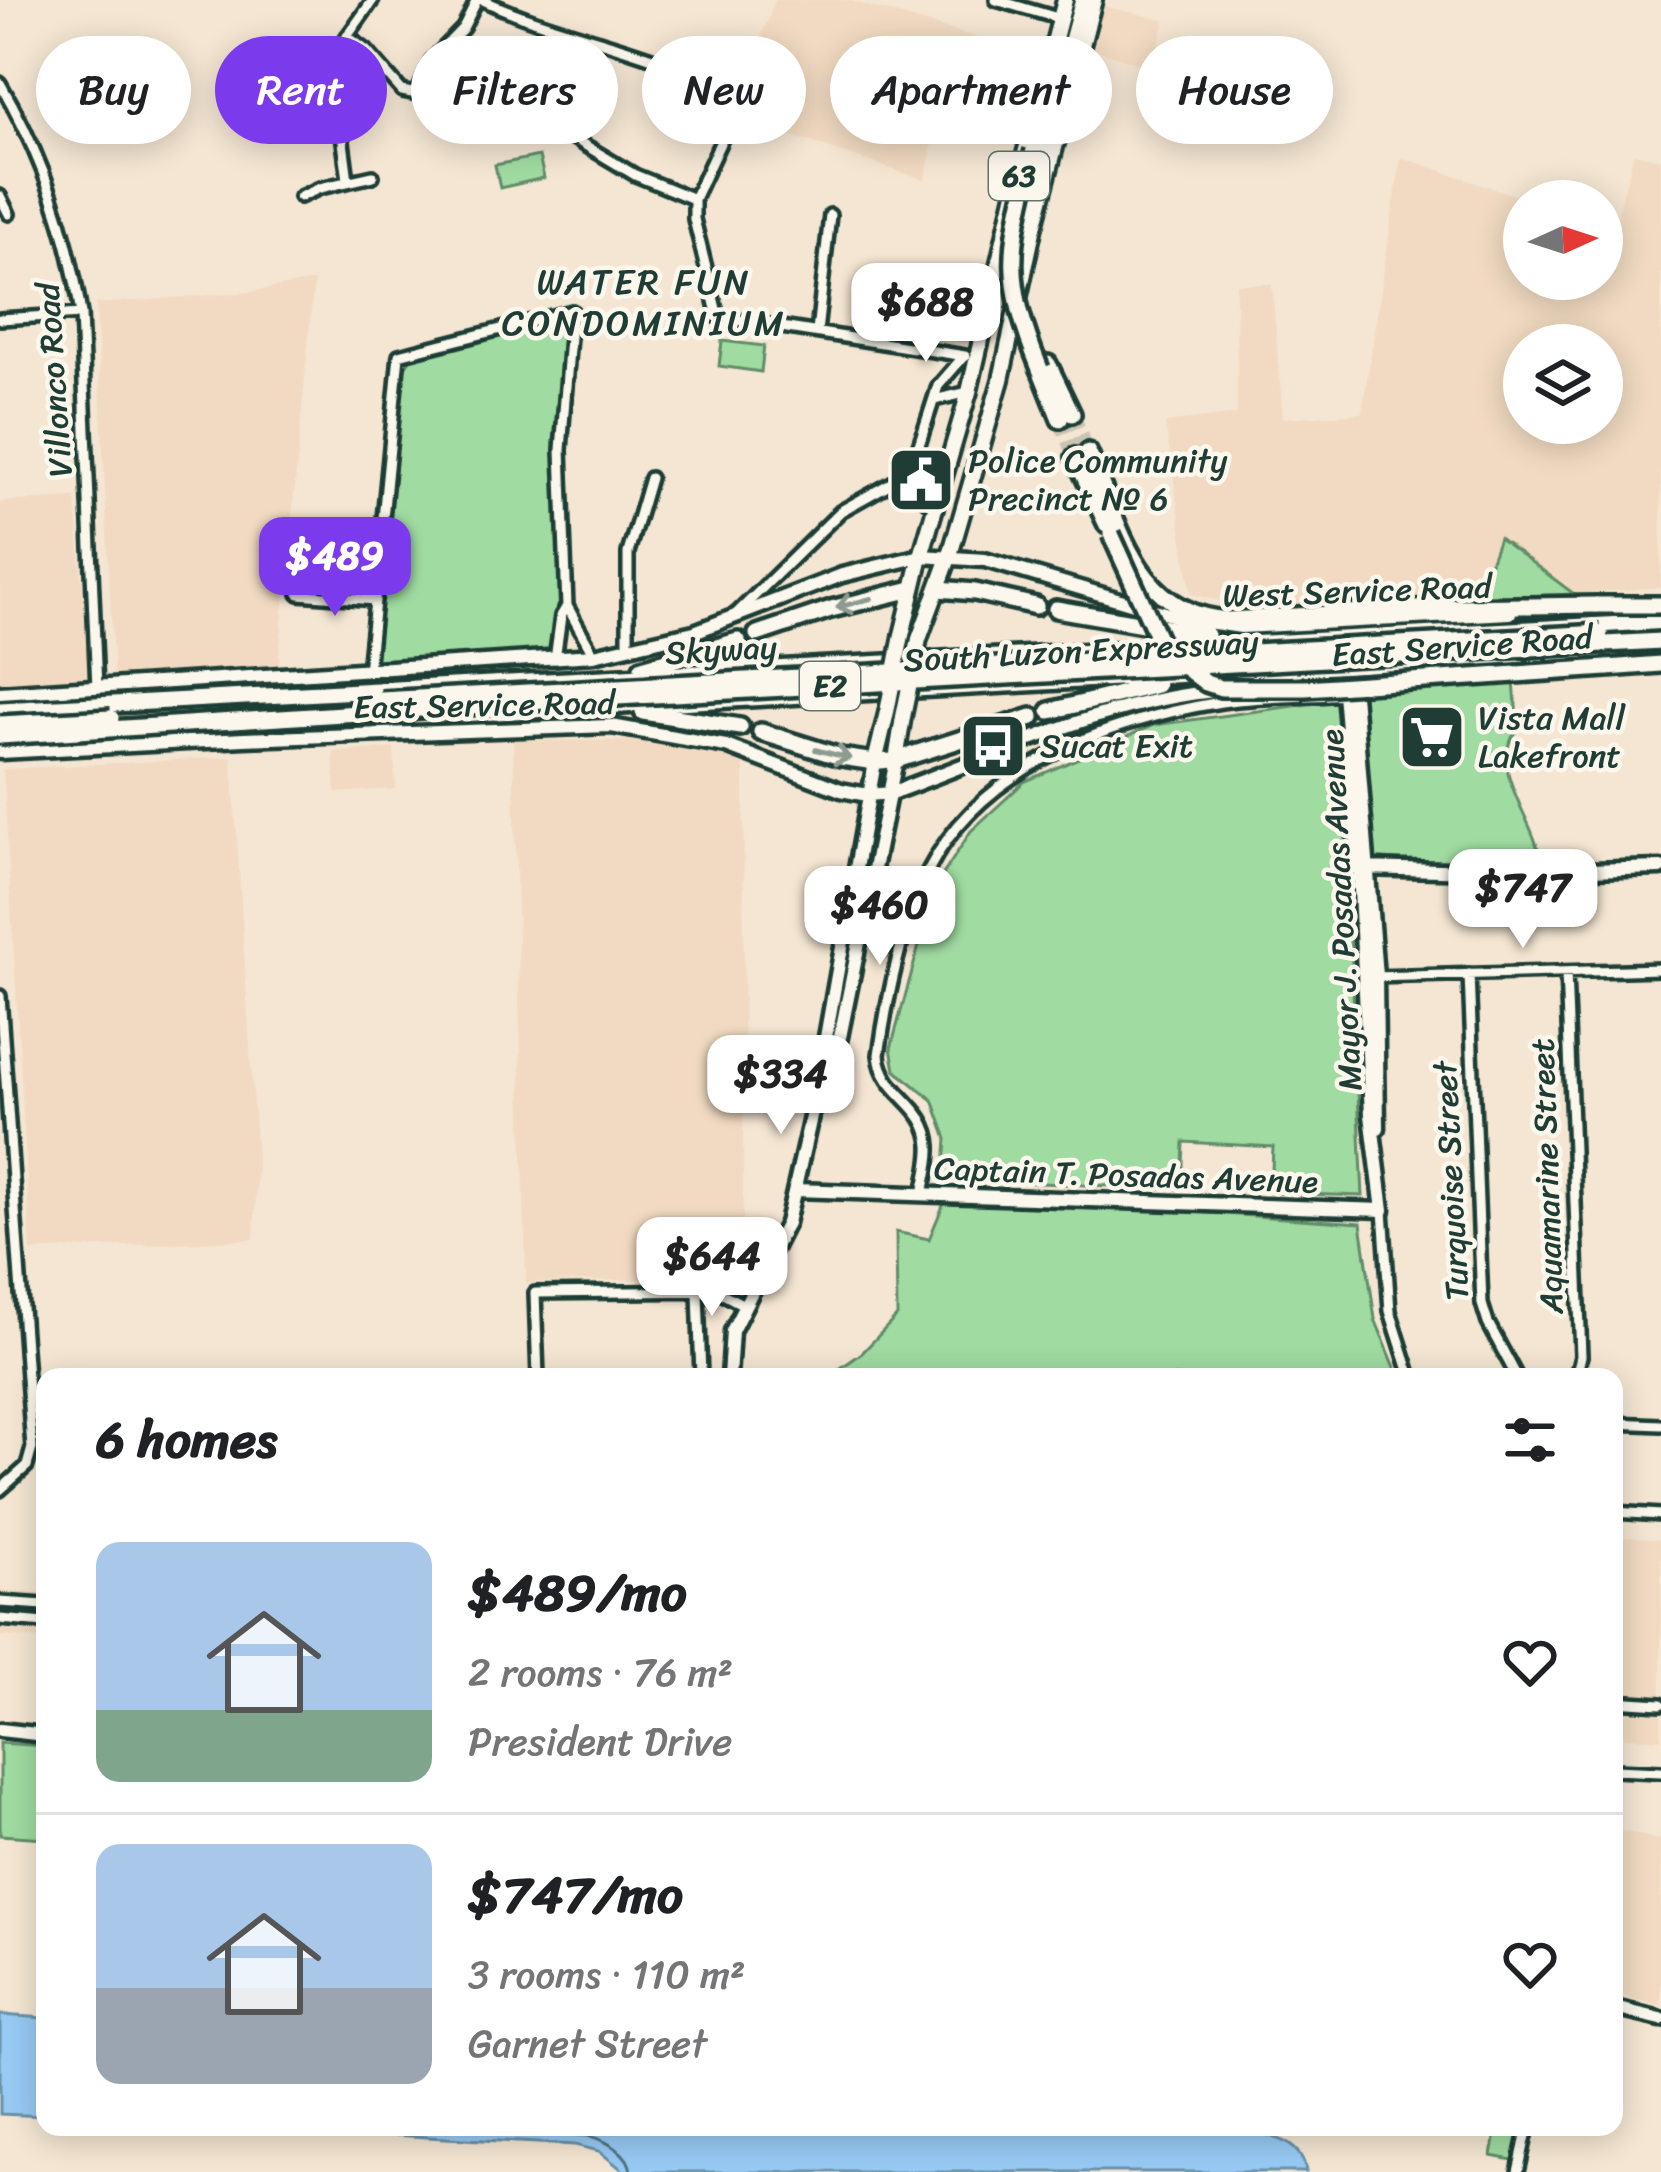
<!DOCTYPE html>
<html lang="en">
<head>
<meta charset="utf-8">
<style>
	:root { --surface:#fff; --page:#f2f2f2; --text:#202124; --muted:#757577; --line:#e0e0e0; --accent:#7c3aed }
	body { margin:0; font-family:Sriracha,sans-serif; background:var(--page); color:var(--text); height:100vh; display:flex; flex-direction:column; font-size:45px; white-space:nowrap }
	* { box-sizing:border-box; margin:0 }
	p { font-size:39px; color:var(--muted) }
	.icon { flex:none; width:66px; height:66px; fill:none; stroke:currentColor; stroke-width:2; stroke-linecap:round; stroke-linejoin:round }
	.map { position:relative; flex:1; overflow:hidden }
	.panel { position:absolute; left:36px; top:1368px; width:1587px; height:768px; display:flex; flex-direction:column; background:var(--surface); border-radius:24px; box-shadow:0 6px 30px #0003 }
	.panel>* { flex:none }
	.hud { position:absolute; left:36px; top:36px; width:1590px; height:108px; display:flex; gap:24px }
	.needle { width:78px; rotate:87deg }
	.buttons { position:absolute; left:1503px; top:180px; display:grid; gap:24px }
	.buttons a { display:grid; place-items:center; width:120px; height:120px; border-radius:50%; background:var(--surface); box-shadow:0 6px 30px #0003; font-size:60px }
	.price { position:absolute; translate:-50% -102px; padding:0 27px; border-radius:24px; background:#fff; color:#222; font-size:39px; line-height:78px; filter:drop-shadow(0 3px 6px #0008) }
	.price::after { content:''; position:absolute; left:50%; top:72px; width:36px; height:27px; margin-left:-18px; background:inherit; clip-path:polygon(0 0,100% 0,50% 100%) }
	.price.active { background:var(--accent); color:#fff }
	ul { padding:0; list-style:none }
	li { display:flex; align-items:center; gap:36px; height:300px; padding:0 60px }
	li+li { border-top:3px solid var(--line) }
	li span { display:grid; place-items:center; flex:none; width:336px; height:240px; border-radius:24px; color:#555 }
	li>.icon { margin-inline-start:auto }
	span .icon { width:144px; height:144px; fill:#fffc; stroke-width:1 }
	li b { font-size:51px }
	h2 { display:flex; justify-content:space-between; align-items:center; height:144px; padding:0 60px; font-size:51px }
	.pill { padding:0 42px; border-radius:54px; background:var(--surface); box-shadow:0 6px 30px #0003; font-size:42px; line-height:108px }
	.pill.active { background:var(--accent); color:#fff }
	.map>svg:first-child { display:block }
</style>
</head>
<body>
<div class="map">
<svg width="1661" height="2172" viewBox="0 0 1661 2172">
	<rect width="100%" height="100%" fill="#f5e6d3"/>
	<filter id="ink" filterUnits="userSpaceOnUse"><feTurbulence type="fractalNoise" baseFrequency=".00833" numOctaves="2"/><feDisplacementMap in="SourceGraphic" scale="24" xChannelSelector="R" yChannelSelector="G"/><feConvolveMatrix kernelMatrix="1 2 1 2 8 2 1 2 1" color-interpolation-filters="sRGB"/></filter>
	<g filter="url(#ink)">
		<path fill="#f1dac1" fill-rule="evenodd" d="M 775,0 L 848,0 L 1040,56 L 1037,75 L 951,58 L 925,180 L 777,131 L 741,93 Z
			M 1102,6 L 1165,20 L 1152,68 L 1094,49 Z
			M 1634,153 L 1661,159 L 1661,587 L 1574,594 L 1499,538 L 1477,598 L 1235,605 L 1191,594 L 1165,423 L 1237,414 L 1236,284 L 1272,284 L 1283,418 L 1362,413 L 1401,157 L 1531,201 L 1524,201 L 1524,279 L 1602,279 L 1602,224 L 1614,227 ZM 1524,345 L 1602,345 L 1602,423 L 1524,423 Z
			M 314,281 L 278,667 L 114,678 L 96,304 L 250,292 Z
			M 76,498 L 89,683 L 0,688 L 0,502 Z
			M 513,740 L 659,741 L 744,761 L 743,1276 L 526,1283 Z
			M 394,748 L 396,789 L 336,793 L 333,752 Z
			M 232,757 L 257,1160 L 254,1239 L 31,1251 L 3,769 Z
			M 1614,1536 L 1661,1540 L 1661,1739 L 1614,1736 Z
			M 0,1590 L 45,1593 L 45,1639 L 0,1636 Z
			M 1614,1829 L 1661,1840 L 1661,2005 L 1614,1995 Z"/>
		<path fill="#a0dba1" stroke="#608c6a" stroke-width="3" d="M 539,156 L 544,178 L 500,188 L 495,165 Z
			M 566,319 L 554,442 L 561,614 L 549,657 L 373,664 L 402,372 L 413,356 Z
			M 722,341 L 764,346 L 761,372 L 719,366 Z
			M 1499,538 L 1574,594 L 1477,598 Z
			M 1514,681 L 1518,730 C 1484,765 1535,818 1540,860 L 1404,861 L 1375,858 L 1362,688 Z
			M 1339,700 L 1363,1196 L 1271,1193 L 1273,1147 L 1184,1142 L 1182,1189 L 944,1179 L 947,1139 L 933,1100 L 895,1070 L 891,1048 L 935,887 L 971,831 L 1024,782 L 1154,725 Z
			M 947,1196 L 1361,1223 L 1375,1319 L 1399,1377 L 828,1377 L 862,1353 L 897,1316 L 896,1232 L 929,1239 Z
			M 0,1743 L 45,1746 L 45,1838 L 0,1835 Z
			M 1497,2127 L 1524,2127 L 1518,2161 L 1492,2156 Z"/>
		<path fill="#98caf4" stroke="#6892a7" stroke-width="3" d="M 0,2015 L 45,2018 L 45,2116 L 0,2114 Z
			M 245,2127 L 1225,2127 C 1255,2134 1302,2134 1306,2172 L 625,2172 L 599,2151 L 575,2145 Z"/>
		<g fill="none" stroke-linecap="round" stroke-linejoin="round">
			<path stroke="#4f7581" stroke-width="3" d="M 467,2127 L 590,2136 C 607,2141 630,2153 631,2172"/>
			<path stroke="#cac4b3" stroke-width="15" stroke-dasharray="15 8" stroke-linecap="butt" d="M 1072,414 L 1088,452
				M 1060,419 L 1075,457"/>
			<g stroke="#1f3d34" stroke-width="18">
				<path id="street" d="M 483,0 C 565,39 662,48 740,100 L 694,199 L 694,219 L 718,317 L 965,356
					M 996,0 L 1061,19
					M 347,36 L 366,50 L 402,91 L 417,94 L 456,118 L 486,130 L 548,123 L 635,175 L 694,199
					M 0,83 C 42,155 68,231 81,314 L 97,688
					M 417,94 L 432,60 L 463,28 L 477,0
					M 348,180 L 337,96 L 334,88 L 319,76 L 373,0
					M 0,196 L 9,214
					M 300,197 L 320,188 L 373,176
					M 0,319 L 81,314
					M 817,332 L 830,215
					M 934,400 L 969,392
					M 900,478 L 936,509
					M 299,594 L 375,600
					M 736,614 L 841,511 L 900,478 L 919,445 L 938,386 L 964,356
					M 628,648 L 628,553 L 650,478
					M 555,659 L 561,616 L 567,606
					M 368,672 L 399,355 L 572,311 L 561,450 L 567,606 L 594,655
					M 1566,972 L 1581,1356 L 1576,1377
					M 1469,974 L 1482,1304 L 1488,1323 L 1517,1377
					M 1373,977 L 1661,969
					M 0,996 L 32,1448 L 27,1466 L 0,1490
					M 923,1195 C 925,1180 931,1162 930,1146 C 928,1103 883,1096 879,1055 C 887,998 903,920 929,869 C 983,765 1111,720 1221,702 C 1262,696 1307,697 1349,694
					M 1383,1210 L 1390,1311 L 1411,1377
					M 698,1292 L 701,1377
					M 538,1377 L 535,1293 L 717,1291 L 744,1305
					M 1614,1423 L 1661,1425
					M 1614,1512 L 1661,1515
					M 0,1602 L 45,1605
					M 0,1619 L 45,1623
					M 1614,1701 L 1661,1704
					M 1614,1770 L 1661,1772
					M 1518,2172 L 1528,2127"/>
			</g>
			<g stroke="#1f3d34" stroke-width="21">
				<path id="secondary" d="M 1454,671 L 1500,668
					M 1353,681 L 1376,976 L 1378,1128
					M 0,693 L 594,655 L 694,632 L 842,575 L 921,556 L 985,560 L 1181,618 L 1241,627 L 1510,613
					M 0,752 L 244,739 L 611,726 L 726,746 L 841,790 L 868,795 L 891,793 C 999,754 1109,699 1225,690
					M 1362,868 L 1517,872 L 1661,868
					M 822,1086 L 836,1057 L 896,760
					M 795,1190 L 1383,1210 L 1371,1115 L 1359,869 L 1343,681
					M 729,1377 L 732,1331 L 787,1223 L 815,1099 L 875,762
					M 0,1730 L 45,1735
					M 1614,2008 L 1661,2019"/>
			</g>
			<g stroke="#1f3d34" stroke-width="22">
				<path id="primary" d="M 902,635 L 921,556 L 969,392 L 1015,192 L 1065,0
					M 919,639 L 950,555 L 1001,380 L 1033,231 L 1094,0
					M 887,712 L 875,762 L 896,760 L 903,717"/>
			</g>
			<g stroke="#1f3d34" stroke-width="24">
				<path id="highway" d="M 1042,150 L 1083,0
					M 1048,364 L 1072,414
					M 1040,369 L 1060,419
					M 1088,452 C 1120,523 1135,615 1229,620 L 1450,607 L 1597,605
					M 1075,457 L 1107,525
					M 939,589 L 975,592 L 1036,606
					M 1056,609 L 1207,635
					M 757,634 L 831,609 L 912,589
					M 642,668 L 738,641
					M 1607,668 L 1661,664
					M 0,710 L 1661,622
					M 1050,711 L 1157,685
					M 643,712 L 740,727
					M 458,714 L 1519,656
					M 761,732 L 841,757 L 875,762
					M 896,760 L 1032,717"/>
			</g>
			<use href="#street" stroke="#fbf7ec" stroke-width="9"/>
			<use href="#secondary" stroke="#fbf7ec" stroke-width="12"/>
			<use href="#primary" stroke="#fbf7ec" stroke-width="14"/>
			<use href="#highway" stroke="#fbf7ec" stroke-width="15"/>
			<g stroke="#1f3d34" stroke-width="22" stroke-linecap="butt">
				<path id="primary-bridge" d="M 887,712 L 902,635
					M 903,717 L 919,639"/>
			</g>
			<g stroke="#1f3d34" stroke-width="24" stroke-linecap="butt">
				<path id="highway-bridge" d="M 1034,150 C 1011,247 1001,273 1040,369
					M 1111,534 L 1164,651 L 1206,683 L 1221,688 L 1305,688 L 1607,668
					M 1597,605 L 1661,605
					M 381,700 L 1600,633
					M 0,724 L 111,718
					M 0,736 L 561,700 L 1661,641"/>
			</g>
			<use href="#primary-bridge" stroke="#fbf7ec" stroke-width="14"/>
			<use href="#highway-bridge" stroke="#fbf7ec" stroke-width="15"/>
		</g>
		<defs><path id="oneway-shaft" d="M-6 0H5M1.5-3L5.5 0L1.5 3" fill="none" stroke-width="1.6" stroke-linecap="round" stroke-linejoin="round" transform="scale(3)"/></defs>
		<g stroke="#8d9a90">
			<use href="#oneway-shaft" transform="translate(854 603) rotate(165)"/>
			<use href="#oneway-shaft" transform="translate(833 754) rotate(14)"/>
		</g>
	</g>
	<defs>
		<g id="civic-square" transform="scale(3.45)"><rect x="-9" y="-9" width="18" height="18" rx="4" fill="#1f3d34" stroke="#fbf7ec"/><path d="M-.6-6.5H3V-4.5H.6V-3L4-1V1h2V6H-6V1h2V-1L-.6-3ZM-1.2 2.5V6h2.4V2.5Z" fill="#fff"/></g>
		<g id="supermarket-square" transform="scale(3.45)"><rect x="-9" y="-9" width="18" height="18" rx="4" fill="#1f3d34" stroke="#fbf7ec"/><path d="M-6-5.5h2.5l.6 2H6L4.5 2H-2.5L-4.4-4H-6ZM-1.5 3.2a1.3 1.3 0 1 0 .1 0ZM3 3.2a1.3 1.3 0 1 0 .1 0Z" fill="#fff"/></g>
		<g id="bus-square" transform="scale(3.45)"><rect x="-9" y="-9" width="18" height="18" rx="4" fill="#1f3d34" stroke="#fbf7ec"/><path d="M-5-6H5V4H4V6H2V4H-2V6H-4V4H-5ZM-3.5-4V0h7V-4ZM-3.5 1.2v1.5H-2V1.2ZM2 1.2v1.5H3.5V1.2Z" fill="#fff"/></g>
	</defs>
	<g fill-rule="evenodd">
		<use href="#civic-square" x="921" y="480"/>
		<use href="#supermarket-square" x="1432" y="737"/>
		<use href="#bus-square" x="993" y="746"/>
	</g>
	<g text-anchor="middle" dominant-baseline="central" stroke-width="9" stroke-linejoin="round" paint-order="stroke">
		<g fill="#fbf7ec" stroke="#61756b" stroke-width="3">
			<rect x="989" y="152" width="60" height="48" rx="9"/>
			<rect x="800" y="662" width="60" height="48" rx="9"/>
		</g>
		<g font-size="30" font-weight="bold" fill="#1f3d34">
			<text x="1019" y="176">63</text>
			<text x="830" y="686">E2</text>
		</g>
		<g font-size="33" fill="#1f3d34" stroke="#fbf7ec">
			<text transform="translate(54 380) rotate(-94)">Villonco Road</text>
			<text transform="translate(1357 591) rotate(-2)">West Service Road</text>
			<text transform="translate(1462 646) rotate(-4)">East Service Road</text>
			<text transform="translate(721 650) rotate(-3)">Skyway</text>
			<text transform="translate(1081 651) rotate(-3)">South Luzon Expressway</text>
			<text transform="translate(484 705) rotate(-1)">East Service Road</text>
			<text transform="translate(1341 910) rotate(-93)">Mayor J. Posadas Avenue</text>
			<text transform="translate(1126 1175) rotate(2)">Captain T. Posadas Avenue</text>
			<text transform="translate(1547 1176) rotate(-92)">Aquamarine Street</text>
			<text transform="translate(1451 1181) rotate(-93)">Turquoise Street</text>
		</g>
		<g font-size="33" fill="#1f3d34" stroke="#fbf7ec" text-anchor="start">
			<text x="968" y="461">Police Community<tspan x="968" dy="38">Precinct № 6</tspan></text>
			<text x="1478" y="718">Vista Mall<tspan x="1478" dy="38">Lakefront</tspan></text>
			<text x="1040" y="746">Sucat Exit</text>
		</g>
		<g font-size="36" letter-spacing="3" fill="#1f3d34" stroke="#fbf7ec">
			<text x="644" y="282">WATER FUN<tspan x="644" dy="41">CONDOMINIUM</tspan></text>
		</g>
	</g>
</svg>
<div class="buttons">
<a><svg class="needle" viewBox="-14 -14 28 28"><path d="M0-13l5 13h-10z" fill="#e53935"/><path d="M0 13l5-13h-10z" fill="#757577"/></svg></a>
<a><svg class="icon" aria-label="layers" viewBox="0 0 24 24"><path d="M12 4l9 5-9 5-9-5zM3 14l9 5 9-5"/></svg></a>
</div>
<b class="price" style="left:926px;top:365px">$688</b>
<b class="price active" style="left:335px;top:619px">$489</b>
<b class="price" style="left:1523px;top:951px">$747</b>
<b class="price" style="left:880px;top:968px">$460</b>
<b class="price" style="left:781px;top:1137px">$334</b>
<b class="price" style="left:712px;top:1319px">$644</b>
<div class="hud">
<a class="pill">Buy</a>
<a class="pill active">Rent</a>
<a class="pill">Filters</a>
<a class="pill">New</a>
<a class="pill">Apartment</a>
<a class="pill">House</a>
</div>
<section class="panel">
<h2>6 homes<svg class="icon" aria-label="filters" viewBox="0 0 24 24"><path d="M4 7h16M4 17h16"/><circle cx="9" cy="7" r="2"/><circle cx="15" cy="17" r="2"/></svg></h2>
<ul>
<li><span style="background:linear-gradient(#a9c7e8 70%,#7fa58c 0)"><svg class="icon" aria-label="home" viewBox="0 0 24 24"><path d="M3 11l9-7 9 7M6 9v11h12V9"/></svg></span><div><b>$489/mo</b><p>2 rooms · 76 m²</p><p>President Drive</p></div><svg class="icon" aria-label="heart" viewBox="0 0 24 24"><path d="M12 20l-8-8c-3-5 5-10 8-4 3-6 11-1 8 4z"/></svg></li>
<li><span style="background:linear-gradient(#a9c7e8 60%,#9aa5b1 0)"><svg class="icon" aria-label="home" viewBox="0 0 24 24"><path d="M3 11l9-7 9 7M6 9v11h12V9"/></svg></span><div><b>$747/mo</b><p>3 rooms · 110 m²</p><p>Garnet Street</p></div><svg class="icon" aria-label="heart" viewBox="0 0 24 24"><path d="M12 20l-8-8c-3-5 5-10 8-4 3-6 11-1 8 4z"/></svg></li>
</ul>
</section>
</div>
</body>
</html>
